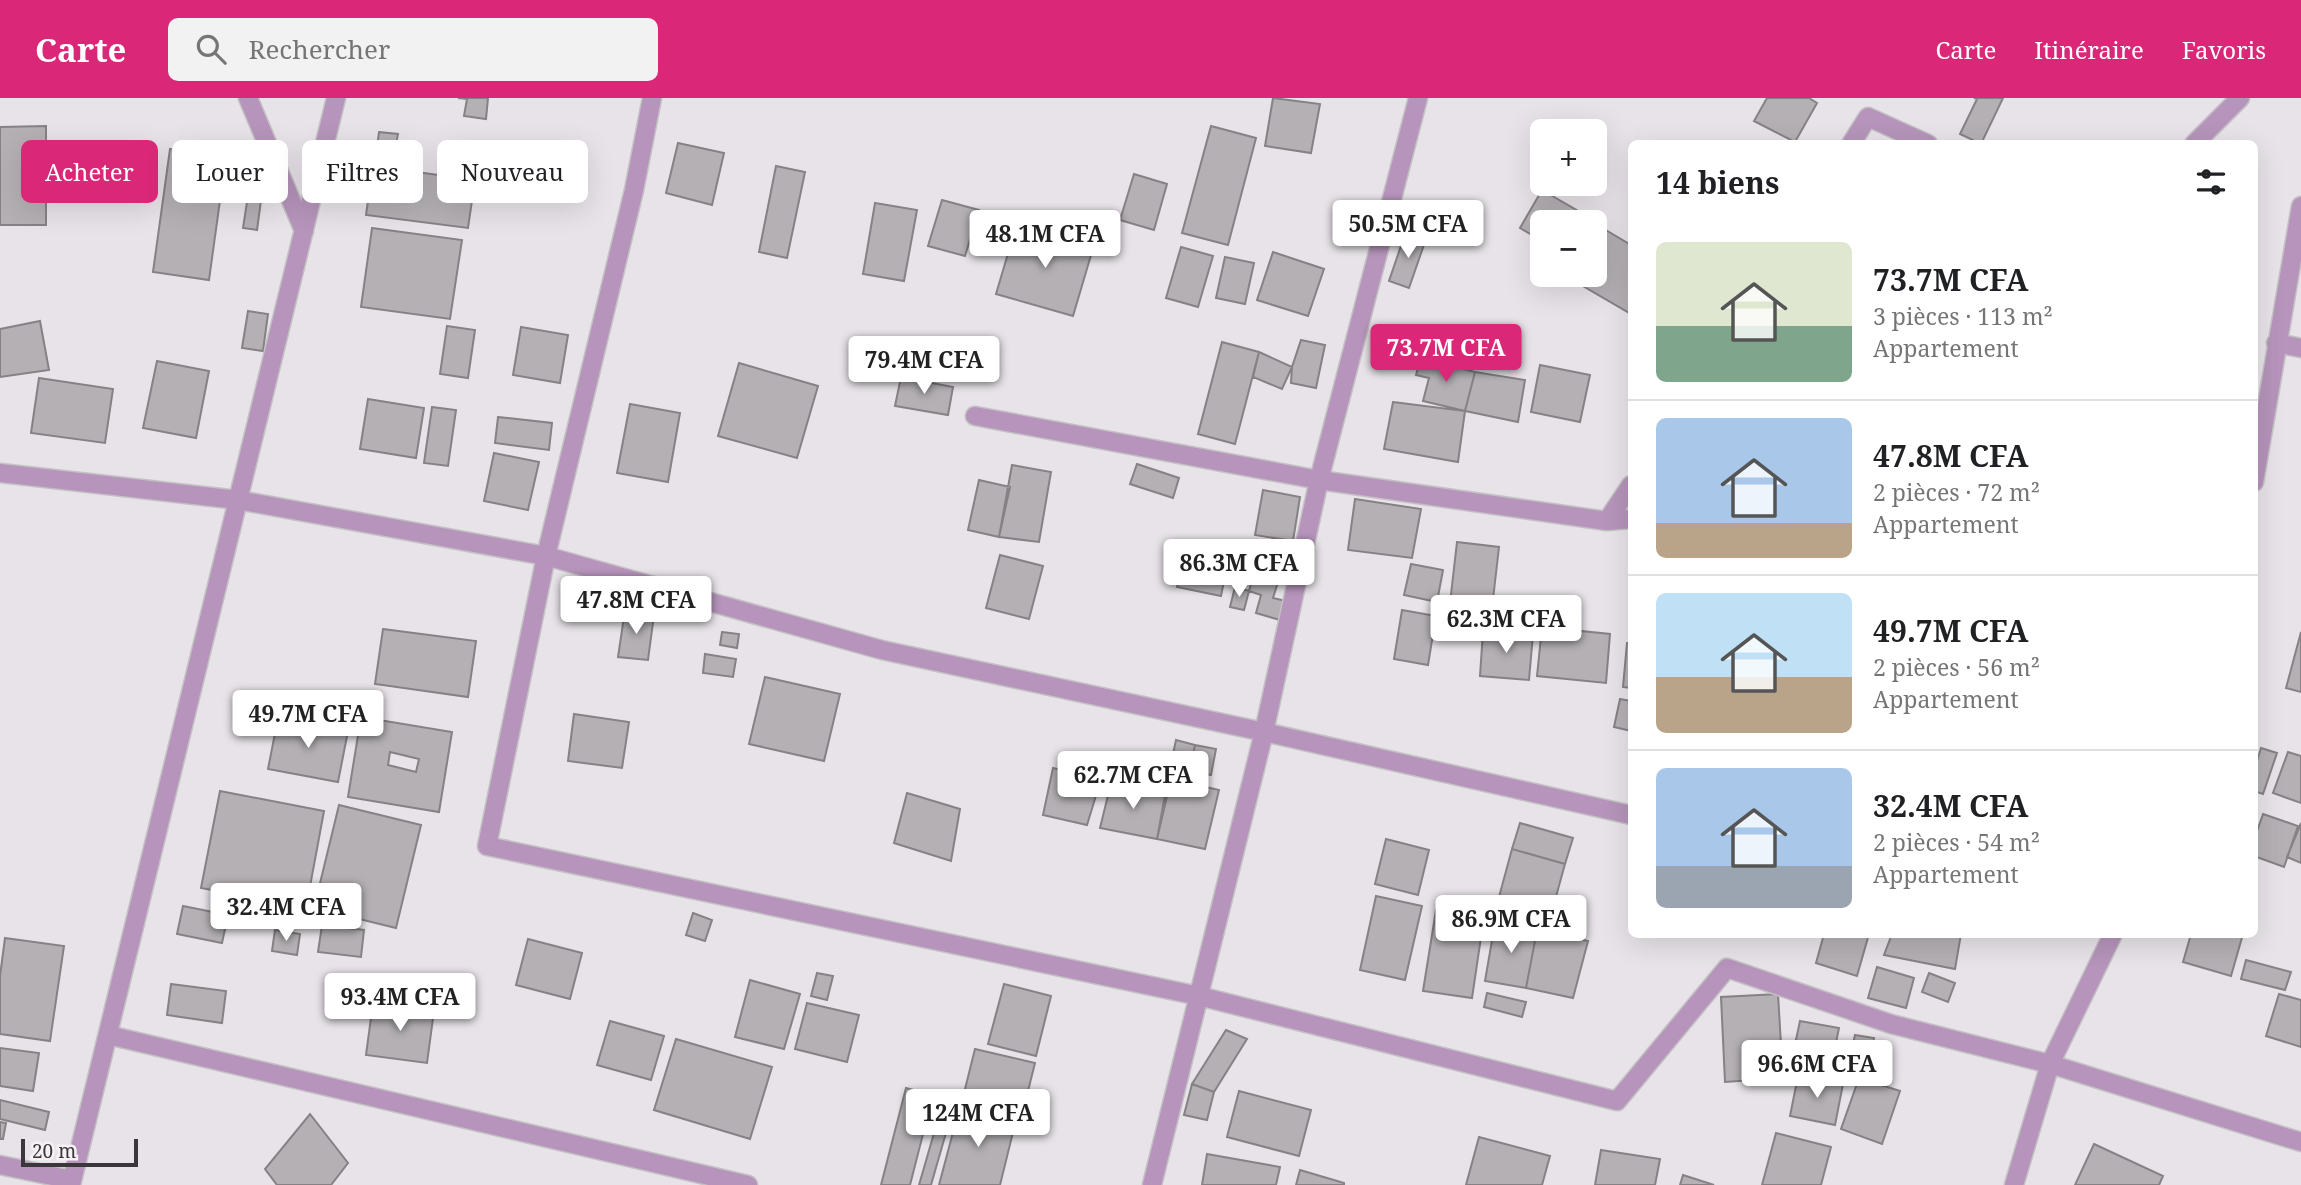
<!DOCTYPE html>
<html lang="fr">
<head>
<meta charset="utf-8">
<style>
	:root { --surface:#fff; --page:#f2f2f2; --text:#202124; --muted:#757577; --line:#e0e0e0; --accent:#db2777 }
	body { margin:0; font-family:"Noto Serif",serif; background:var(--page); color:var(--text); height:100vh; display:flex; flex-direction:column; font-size:26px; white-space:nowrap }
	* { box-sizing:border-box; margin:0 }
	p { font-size:23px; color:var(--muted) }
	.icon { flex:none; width:38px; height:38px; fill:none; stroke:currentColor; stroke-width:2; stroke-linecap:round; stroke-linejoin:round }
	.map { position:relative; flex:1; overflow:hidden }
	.sheet { position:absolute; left:1628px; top:42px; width:630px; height:798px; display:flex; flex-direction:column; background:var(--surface); border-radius:10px; box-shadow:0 7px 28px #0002 }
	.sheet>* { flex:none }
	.top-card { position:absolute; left:21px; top:42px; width:665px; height:63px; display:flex; gap:14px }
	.controls { position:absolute; left:1530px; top:21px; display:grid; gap:14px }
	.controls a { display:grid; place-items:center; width:77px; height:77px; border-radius:10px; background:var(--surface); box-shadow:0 7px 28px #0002; font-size:35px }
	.scale { position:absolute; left:21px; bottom:18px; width:117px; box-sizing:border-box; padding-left:7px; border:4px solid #393739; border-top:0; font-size:19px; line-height:24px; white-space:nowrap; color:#393739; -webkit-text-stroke:5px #f5f1f5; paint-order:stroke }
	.price { position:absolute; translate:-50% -60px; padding:0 16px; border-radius:7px; background:#fff; color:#222; font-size:23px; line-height:46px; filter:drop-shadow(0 2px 4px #0008) }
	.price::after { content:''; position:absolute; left:50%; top:42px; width:21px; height:16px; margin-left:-10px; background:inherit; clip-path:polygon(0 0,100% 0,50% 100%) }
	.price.selected { background:var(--accent); color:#fff }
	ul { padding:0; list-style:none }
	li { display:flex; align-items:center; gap:21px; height:175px; padding:0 28px }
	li+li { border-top:2px solid var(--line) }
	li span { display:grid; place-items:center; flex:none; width:196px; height:140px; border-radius:10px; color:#555 }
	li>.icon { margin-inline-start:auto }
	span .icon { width:84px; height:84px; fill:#fffc; stroke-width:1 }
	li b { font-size:30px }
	h2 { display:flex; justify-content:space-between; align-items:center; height:84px; padding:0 28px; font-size:30px }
	.tag { padding:0 24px; border-radius:10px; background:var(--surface); box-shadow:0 7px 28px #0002; font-size:24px; line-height:63px }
	.tag.selected { background:var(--accent); color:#fff }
	header { display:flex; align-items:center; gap:42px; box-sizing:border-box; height:98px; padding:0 35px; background:var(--accent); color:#fff }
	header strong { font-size:33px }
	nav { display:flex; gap:38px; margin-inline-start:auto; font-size:24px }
	.search { width:490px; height:63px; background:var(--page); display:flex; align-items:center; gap:18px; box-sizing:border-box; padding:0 24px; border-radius:10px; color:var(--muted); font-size:26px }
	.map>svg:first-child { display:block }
</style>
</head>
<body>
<header>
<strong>Carte</strong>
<div class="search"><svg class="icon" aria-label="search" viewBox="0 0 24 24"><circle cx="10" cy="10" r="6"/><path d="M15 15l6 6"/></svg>Rechercher</div>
<nav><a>Carte</a><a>Itinéraire</a><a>Favoris</a></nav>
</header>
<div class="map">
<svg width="2301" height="1087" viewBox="0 0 2301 1087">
	<rect width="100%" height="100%" fill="#e7e3e8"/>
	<path fill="#b4b0b4" stroke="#858185" stroke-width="2" fill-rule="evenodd" d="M 458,0 L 488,0 L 486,21 L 464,18 L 467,1 Z
		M 1273,0 L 1320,6 L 1311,55 L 1265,48 Z
		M 1767,0 L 1809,0 L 1817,5 L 1795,44 L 1754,23 Z
		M 1974,0 L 2003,0 L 1981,46 L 1960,36 L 1977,1 Z
		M 46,28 L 46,127 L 0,127 L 0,29 Z
		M 1211,28 L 1256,40 L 1228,147 L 1182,135 Z
		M 379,34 L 398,36 L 395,51 L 377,49 Z
		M 678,45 L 724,55 L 712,107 L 666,95 Z
		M 457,47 L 474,50 L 472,63 L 455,59 Z
		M 170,51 L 226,59 L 209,182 L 153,174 Z
		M 253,65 L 266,66 L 257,132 L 243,130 Z
		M 373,68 L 475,82 L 468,130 L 366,117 Z
		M 776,68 L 805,74 L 787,160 L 759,154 Z
		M 1134,76 L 1167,86 L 1154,132 L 1120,122 Z
		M 1542,92 L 1587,118 L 1583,124 L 1542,124 L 1542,143 L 1520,130 Z
		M 942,102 L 979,112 L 965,158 L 928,148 Z
		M 875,105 L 917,112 L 904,183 L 863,176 Z
		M 1017,125 L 1094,147 L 1073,218 L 996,196 Z
		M 1594,125 L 1631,147 L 1631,216 L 1564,177 L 1594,177 Z
		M 372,130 L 462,142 L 450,221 L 361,209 Z
		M 1427,138 L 1409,190 L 1389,183 L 1404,139 Z
		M 1181,149 L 1213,158 L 1198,209 L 1166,200 Z
		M 1273,154 L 1324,171 L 1308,218 L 1257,202 Z
		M 1225,159 L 1254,165 L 1245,206 L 1216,200 Z
		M 248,213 L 268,216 L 263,253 L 242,250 Z
		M 40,223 L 49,272 L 0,279 L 0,231 Z
		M 447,228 L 475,232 L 468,280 L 440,276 Z
		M 521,229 L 568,237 L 560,285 L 513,277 Z
		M 1301,242 L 1325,247 L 1316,290 L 1291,285 L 1292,269 Z
		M 1222,244 L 1259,254 L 1235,346 L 1198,336 Z
		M 1259,254 L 1292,269 L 1282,291 L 1253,279 Z
		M 1421,260 L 1475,274 L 1465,313 L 1423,303 L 1429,280 L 1416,277 Z
		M 157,263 L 209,273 L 196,340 L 143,330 Z
		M 739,265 L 818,288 L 797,360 L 718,338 Z
		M 1540,267 L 1590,277 L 1580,324 L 1531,314 Z
		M 1475,274 L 1525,282 L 1518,324 L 1465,313 Z
		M 901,279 L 953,289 L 948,317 L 895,308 Z
		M 39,280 L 113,291 L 105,345 L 31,335 Z
		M 368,301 L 424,310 L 416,360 L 360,351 Z
		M 1393,304 L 1465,313 L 1458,364 L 1384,351 Z
		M 630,306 L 680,315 L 668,384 L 617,375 Z
		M 432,309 L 456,312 L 448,368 L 424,365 Z
		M 498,319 L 552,325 L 549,352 L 495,345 Z
		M 494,355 L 539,364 L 528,412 L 484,403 Z
		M 1137,366 L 1179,380 L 1173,400 L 1130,386 Z
		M 1012,367 L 1051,374 L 1039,444 L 999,439 Z
		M 979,382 L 1010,389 L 999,439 L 968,432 Z
		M 1263,392 L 1300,399 L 1293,443 L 1255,437 Z
		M 1355,401 L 1421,411 L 1412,460 L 1348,452 Z
		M 1457,444 L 1499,449 L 1492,510 L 1450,505 Z
		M 1185,450 L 1229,459 L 1221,498 L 1177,489 Z
		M 1000,457 L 1043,468 L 1029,521 L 986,510 Z
		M 1411,466 L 1443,472 L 1437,504 L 1404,497 Z
		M 1254,474 L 1279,481 L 1273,500 L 1286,503 L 1280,522 L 1256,515 L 1261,497 L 1249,493 Z
		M 1235,489 L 1249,493 L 1244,512 L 1230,509 Z
		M 625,512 L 654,517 L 648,562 L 618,559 Z
		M 1402,512 L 1436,518 L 1428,567 L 1394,561 Z
		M 1542,529 L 1610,536 L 1606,585 L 1537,578 Z
		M 383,531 L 476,543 L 468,599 L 375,586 Z
		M 1483,533 L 1533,536 L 1529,582 L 1480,578 Z
		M 722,534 L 739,536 L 737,550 L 720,547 Z
		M 2301,534 L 2301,594 L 2286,590 Z
		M 1627,545 L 1631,545 L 1631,590 L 1623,589 Z
		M 705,556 L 736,561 L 733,579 L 703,575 Z
		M 765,579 L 840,596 L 824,663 L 749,646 Z
		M 1620,601 L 1631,603 L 1631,633 L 1614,629 Z
		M 574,616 L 629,624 L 622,670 L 568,663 Z
		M 361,619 L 452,634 L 439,714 L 348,699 ZM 390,654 L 419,661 L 416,674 L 388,667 Z
		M 278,620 L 348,633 L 338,684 L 268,671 Z
		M 1176,642 L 1195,647 L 1190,673 L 1170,670 Z
		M 1195,647 L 1216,651 L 1211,677 L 1190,673 Z
		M 2261,650 L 2277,655 L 2263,696 L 2254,693 L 2254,672 Z
		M 2288,654 L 2301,658 L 2301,705 L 2273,695 Z
		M 1053,670 L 1101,681 L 1087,727 L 1043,717 Z
		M 1171,681 L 1219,692 L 1205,751 L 1157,741 Z
		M 1111,685 L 1165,697 L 1157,741 L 1100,730 Z
		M 220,693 L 324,713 L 306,810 L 201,790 Z
		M 907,695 L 960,711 L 951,763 L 894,745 Z
		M 339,707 L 421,727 L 396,830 L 314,810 Z
		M 2263,716 L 2298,728 L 2284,769 L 2254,758 L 2254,742 Z
		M 1520,725 L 1573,740 L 1565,766 L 1512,751 Z
		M 2301,725 L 2301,765 L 2287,759 Z
		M 1386,741 L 1429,752 L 1418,797 L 1375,786 Z
		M 1512,751 L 1565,766 L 1549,824 L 1496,810 Z
		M 1376,798 L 1422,808 L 1405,882 L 1360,872 Z
		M 183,808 L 228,817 L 222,845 L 177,836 Z
		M 1436,812 L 1484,819 L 1472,900 L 1423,893 Z
		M 693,815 L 712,822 L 705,843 L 686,837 Z
		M 1495,825 L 1537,832 L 1526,890 L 1485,883 Z
		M 322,827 L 364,832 L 361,859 L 318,854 Z
		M 275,832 L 300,836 L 297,857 L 272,853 Z
		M 1537,832 L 1588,843 L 1573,900 L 1526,890 Z
		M 1824,836 L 1869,836 L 1857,878 L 1816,865 Z
		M 1892,836 L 1961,836 L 1955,871 L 1884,857 Z
		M 2191,836 L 2243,836 L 2231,878 L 2183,864 Z
		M 5,840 L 64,848 L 50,943 L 0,936 L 0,878 Z
		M 528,841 L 582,855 L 570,901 L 516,887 Z
		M 2246,862 L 2291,874 L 2285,892 L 2241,881 Z
		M 1877,869 L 1914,880 L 1906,910 L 1868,900 Z
		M 817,875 L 833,878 L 827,902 L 811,898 Z
		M 1929,875 L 1955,885 L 1948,904 L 1922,894 Z
		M 750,882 L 800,896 L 784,951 L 735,939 Z
		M 171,886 L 226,893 L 222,925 L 167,917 Z
		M 1004,886 L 1051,898 L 1036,958 L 988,946 Z
		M 1487,895 L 1526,904 L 1522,919 L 1484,909 Z
		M 1778,896 L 1783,980 L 1725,984 L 1721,899 Z
		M 2279,896 L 2301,902 L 2301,949 L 2266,938 Z
		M 373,905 L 434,913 L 427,965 L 366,957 Z
		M 807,905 L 859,917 L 847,964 L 795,951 Z
		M 610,923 L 664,938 L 651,982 L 597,967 Z
		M 1800,923 L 1839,930 L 1829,978 L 1790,970 Z
		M 1226,932 L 1247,941 L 1214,994 L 1192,986 Z
		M 1855,937 L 1874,940 L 1869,964 L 1850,960 Z
		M 676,941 L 772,969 L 750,1041 L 654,1012 Z
		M 0,950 L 39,955 L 33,993 L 0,988 Z
		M 975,951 L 1035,965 L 1024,1009 L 964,995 Z
		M 1798,978 L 1843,986 L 1835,1027 L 1790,1018 Z
		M 1859,980 L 1900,993 L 1882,1046 L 1841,1031 Z
		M 1192,986 L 1214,994 L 1207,1022 L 1184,1017 Z
		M 906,990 L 933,997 L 910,1087 L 881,1087 Z
		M 1239,993 L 1311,1012 L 1299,1058 L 1227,1039 Z
		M 0,1002 L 49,1014 L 45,1032 L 0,1021 Z
		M 943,1004 L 954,1007 L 931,1087 L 919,1087 Z
		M 960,1008 L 1016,1022 L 1000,1087 L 939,1087 Z
		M 310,1016 L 348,1065 L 331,1087 L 277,1087 L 265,1071 Z
		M 0,1024 L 6,1025 L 3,1041 L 0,1041 Z
		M 1776,1035 L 1831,1049 L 1821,1087 L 1762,1087 Z
		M 1479,1039 L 1550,1058 L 1542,1087 L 1466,1087 Z
		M 2094,1046 L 2163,1078 L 2159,1087 L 2075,1087 Z
		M 1601,1052 L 1660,1061 L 1655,1087 L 1595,1087 Z
		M 1207,1056 L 1280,1069 L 1276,1087 L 1202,1087 Z
		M 1300,1072 L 1344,1085 L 1344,1087 L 1296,1087 Z
		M 1683,1077 L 1714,1087 L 1680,1087 Z"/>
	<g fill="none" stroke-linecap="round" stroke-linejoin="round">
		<g stroke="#c4c1c5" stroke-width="21">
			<path id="street" d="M 248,0 L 304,133
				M 652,0 L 634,92 L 546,458 L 487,748 L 1199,898 L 1617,1003 L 1727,870 L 1891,926 L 2050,966 L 2113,836
				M 1851,46 L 1868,19 L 1928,46
				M 2194,46 L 2240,0
				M 2276,245 L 2301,250
				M 975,318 L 1319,382 L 1607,423 L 1631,421
				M 0,375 L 238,402 L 546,458 L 882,552 L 1264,634 L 1631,717
				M 2254,384 L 2301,108
				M 1607,423 L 1631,387
				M 108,937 L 748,1087
				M 0,1067 L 72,1082
				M 71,1087 L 336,0
				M 1152,1087 L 1264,634 L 1319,382 L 1418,0
				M 2014,1087 L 2050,966 L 2301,1044"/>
		</g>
		<use href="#street" stroke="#b694bb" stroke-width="18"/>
	</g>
</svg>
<div class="controls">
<a>+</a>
<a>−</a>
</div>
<div class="scale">20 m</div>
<b class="price" style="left:1408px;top:162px">50.5M CFA</b>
<b class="price" style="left:1045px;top:172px">48.1M CFA</b>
<b class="price selected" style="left:1446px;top:286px">73.7M CFA</b>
<b class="price" style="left:924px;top:298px">79.4M CFA</b>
<b class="price" style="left:1239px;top:501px">86.3M CFA</b>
<b class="price" style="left:636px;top:538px">47.8M CFA</b>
<b class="price" style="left:1506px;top:557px">62.3M CFA</b>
<b class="price" style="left:308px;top:652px">49.7M CFA</b>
<b class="price" style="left:1133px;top:713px">62.7M CFA</b>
<b class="price" style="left:286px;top:845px">32.4M CFA</b>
<b class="price" style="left:1511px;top:857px">86.9M CFA</b>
<b class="price" style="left:400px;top:935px">93.4M CFA</b>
<b class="price" style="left:1817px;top:1002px">96.6M CFA</b>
<b class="price" style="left:978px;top:1051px">124M CFA</b>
<div class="top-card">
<a class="tag selected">Acheter</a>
<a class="tag">Louer</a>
<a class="tag">Filtres</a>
<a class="tag">Nouveau</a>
</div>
<section class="sheet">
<h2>14 biens<svg class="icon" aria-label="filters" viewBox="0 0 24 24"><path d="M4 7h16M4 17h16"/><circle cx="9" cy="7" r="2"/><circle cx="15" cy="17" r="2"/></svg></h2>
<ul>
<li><span style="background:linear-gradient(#dfe7d0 60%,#7fa58c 0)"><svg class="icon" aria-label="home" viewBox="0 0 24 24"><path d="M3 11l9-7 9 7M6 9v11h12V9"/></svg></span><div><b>73.7M CFA</b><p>3 pièces · 113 m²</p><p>Appartement</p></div></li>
<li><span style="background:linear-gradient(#a9c7e8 75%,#b9a48a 0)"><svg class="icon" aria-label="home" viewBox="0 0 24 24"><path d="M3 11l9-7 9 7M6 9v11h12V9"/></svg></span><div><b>47.8M CFA</b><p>2 pièces · 72 m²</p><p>Appartement</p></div></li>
<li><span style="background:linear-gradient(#bfe0f5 60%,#b9a48a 0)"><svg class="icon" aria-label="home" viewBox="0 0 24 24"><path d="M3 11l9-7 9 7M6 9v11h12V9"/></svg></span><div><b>49.7M CFA</b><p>2 pièces · 56 m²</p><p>Appartement</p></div></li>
<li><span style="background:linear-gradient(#a9c7e8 70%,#9aa5b1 0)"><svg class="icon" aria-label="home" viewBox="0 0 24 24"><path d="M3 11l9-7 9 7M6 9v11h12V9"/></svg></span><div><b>32.4M CFA</b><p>2 pièces · 54 m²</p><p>Appartement</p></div></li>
</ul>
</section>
</div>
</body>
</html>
